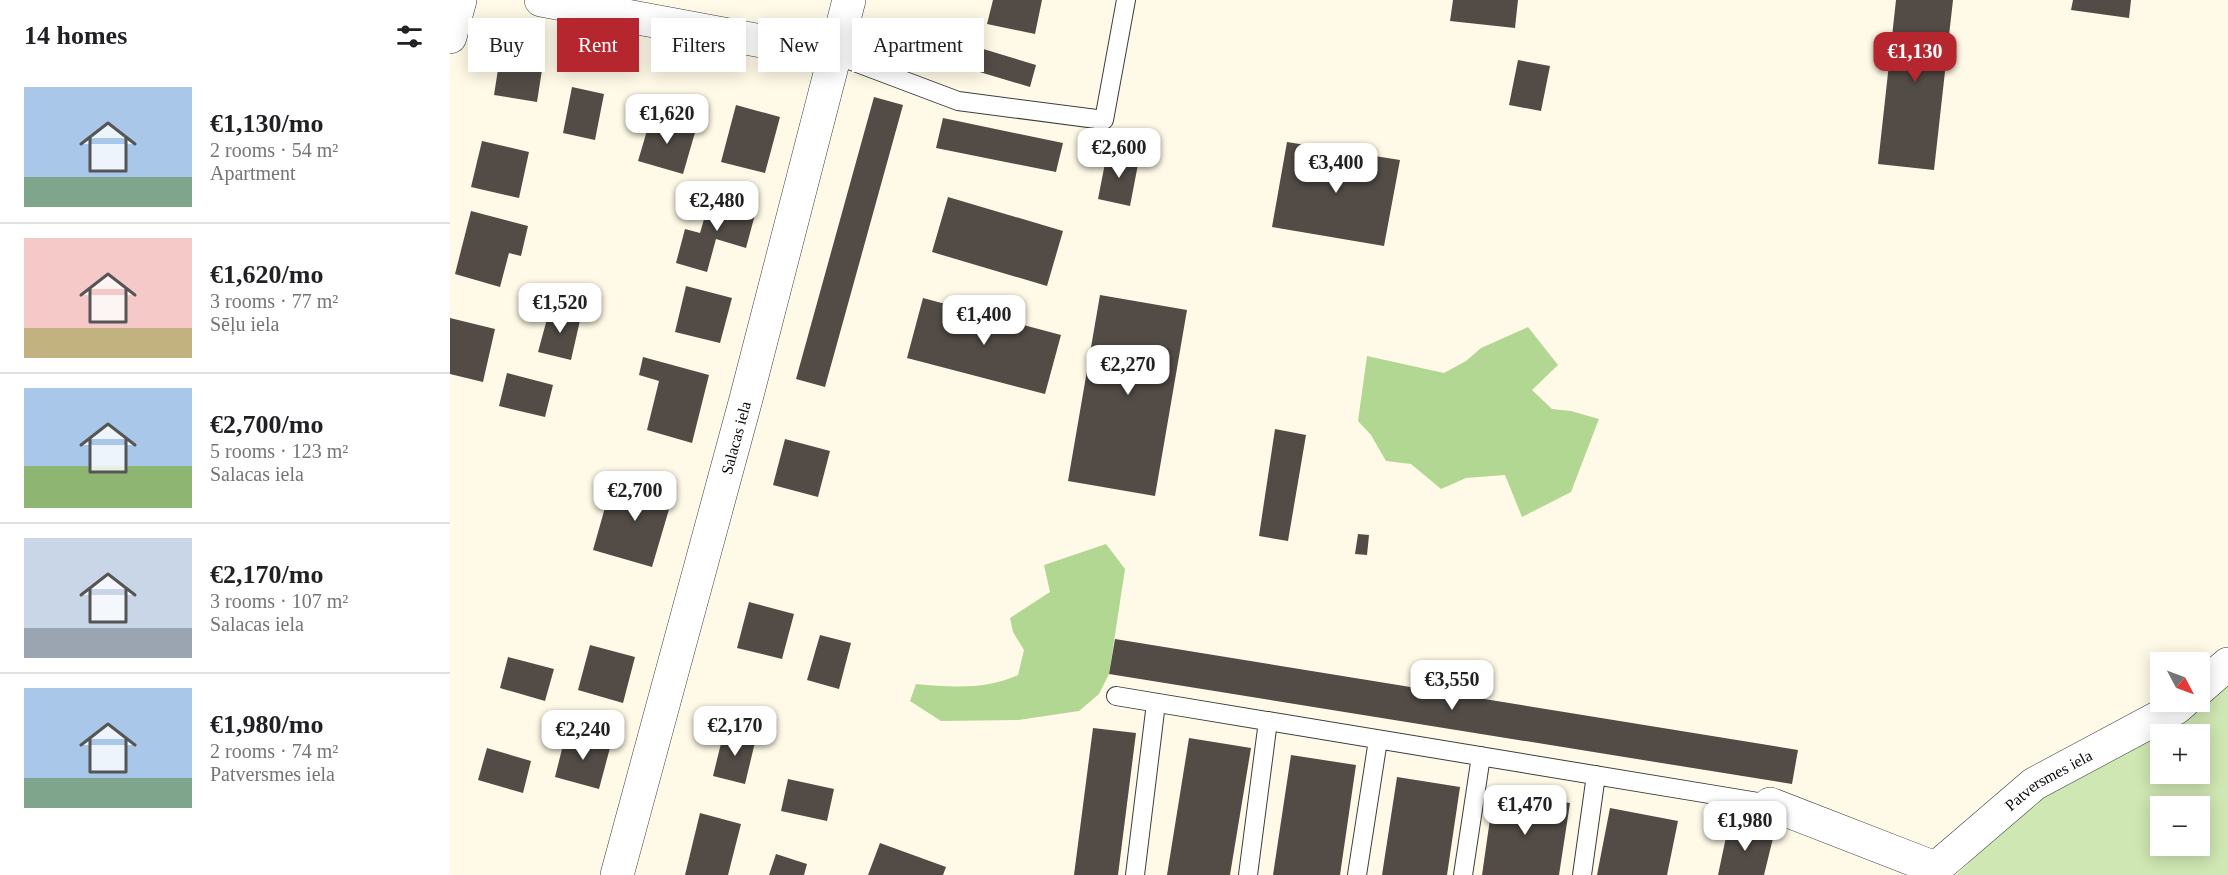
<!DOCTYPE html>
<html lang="en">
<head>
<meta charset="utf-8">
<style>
	:root { --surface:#fff; --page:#f2f2f2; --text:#202124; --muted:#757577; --line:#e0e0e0; --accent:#b6262f }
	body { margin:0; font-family:Georgia,serif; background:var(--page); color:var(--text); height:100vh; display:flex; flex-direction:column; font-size:22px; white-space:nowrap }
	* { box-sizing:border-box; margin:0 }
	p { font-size:20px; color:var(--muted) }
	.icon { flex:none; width:33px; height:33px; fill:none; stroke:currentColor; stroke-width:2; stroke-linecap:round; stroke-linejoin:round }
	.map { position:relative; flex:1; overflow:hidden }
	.side { display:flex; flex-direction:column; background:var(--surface); width:450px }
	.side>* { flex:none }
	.guide { position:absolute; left:18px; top:18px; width:570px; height:54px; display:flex; gap:12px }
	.needle { width:39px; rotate:131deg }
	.buttons { position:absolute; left:1700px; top:652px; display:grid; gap:12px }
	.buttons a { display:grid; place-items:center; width:60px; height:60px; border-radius:0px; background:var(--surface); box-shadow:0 3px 15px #0003; font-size:30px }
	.price { position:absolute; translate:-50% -51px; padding:0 14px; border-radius:12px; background:#fff; color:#222; font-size:20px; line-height:39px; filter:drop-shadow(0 2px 3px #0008) }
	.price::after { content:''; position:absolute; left:50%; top:36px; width:18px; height:14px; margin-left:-9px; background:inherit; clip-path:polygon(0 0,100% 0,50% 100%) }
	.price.selected { background:var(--accent); color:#fff }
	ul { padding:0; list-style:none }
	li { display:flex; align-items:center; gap:18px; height:150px; padding:0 24px }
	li+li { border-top:2px solid var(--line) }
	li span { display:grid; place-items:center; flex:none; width:168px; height:120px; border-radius:0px; color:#555 }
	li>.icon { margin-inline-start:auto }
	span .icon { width:72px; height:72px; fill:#fffc; stroke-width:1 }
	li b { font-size:26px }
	h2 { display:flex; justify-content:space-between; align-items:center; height:72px; padding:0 24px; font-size:26px }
	.pill { padding:0 21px; border-radius:0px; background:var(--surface); box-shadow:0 3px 15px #0003; font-size:21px; line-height:54px }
	.pill.selected { background:var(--accent); color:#fff }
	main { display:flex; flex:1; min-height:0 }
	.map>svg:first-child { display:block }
</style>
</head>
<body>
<main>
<section class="side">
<h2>14 homes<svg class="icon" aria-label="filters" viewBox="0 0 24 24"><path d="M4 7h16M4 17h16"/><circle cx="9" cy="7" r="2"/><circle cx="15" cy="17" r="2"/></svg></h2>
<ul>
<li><span style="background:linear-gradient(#a9c7e8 75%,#7fa58c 0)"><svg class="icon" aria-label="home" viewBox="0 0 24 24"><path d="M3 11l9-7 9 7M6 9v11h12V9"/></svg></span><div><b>€1,130/mo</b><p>2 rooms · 54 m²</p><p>Apartment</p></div></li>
<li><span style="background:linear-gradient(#f6c9c9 75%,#c2b280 0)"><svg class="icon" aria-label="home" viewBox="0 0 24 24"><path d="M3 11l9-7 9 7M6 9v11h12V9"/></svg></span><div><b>€1,620/mo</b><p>3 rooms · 77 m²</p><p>Sēļu iela</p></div></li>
<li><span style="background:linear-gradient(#a9c7e8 65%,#8fb573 0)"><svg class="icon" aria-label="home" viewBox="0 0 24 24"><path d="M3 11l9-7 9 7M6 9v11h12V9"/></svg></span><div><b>€2,700/mo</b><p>5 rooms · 123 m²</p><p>Salacas iela</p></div></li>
<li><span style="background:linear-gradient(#c9d6e8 75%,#9aa5b1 0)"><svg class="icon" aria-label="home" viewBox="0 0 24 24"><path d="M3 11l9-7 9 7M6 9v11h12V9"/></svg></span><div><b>€2,170/mo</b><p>3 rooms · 107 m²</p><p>Salacas iela</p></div></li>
<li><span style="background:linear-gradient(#a9c7e8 75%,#7fa58c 0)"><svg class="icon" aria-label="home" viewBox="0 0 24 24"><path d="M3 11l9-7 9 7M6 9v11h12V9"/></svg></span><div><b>€1,980/mo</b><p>2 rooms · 74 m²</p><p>Patversmes iela</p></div></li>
</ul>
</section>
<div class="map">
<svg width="1778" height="875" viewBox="0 0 1778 875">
	<rect width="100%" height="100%" fill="#fffae7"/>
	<path fill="#cfe7b2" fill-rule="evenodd" d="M 1778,683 L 1778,875 L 1506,875 L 1580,804 ZM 1710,735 L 1749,735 L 1749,774 L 1710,774 ZM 1710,807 L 1749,807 L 1749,846 L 1710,846 Z"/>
	<path fill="#b2d792" d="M 1078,327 L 1108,365 L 1082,390 L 1102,409 L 1121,411 L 1149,419 L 1121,492 L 1072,517 L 1055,475 L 1016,478 L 991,489 L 961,464 L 936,461 L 921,435 L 908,421 L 917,356 L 994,373 L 1016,361 L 1031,348 Z
		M 656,544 L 675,569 L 659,674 L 649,694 L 629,711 L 568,720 L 491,721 L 460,701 L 466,684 C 500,687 536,690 568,675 L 574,650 L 563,632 L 560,618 L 600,592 L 594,565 Z"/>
	<path fill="#524b46" d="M 543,0 L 592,0 L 585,34 L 537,24 Z
		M 1003,0 L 1068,0 L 1065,28 L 1000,21 Z
		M 1446,0 L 1503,0 L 1484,170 L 1428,164 Z
		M 1623,0 L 1681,0 L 1679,18 L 1621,10 Z
		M 530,48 L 586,65 L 580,87 L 523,70 Z
		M 51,50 L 94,57 L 87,102 L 44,95 Z
		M 1068,60 L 1100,66 L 1091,111 L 1059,105 Z
		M 122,87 L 154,94 L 145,140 L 113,133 Z
		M 424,97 L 453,105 L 375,387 L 346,379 Z
		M 286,105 L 330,117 L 315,173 L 271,162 Z
		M 201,117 L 246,129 L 233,174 L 188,161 Z
		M 493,118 L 613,143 L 606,172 L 486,148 Z
		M 32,141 L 79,152 L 69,198 L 21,187 Z
		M 837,142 L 950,160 L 934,246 L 822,227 Z
		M 657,153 L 689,159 L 680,206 L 648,199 Z
		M 261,195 L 307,207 L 296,248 L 266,239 L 257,272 L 226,263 L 235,229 L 250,233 Z
		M 498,197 L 613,231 L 597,286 L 482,252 Z
		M 21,211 L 78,226 L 71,256 L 59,253 L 50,287 L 5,274 Z
		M 236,286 L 282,298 L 270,343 L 225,332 Z
		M 650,295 L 737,310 L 705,496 L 618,481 Z
		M 473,298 L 611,335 L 595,394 L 457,358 Z
		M 100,308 L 131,316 L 121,360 L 88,352 Z
		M 0,318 L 45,329 L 33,382 L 0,374 Z
		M 193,357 L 259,375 L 242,443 L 197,430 L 209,381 L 189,375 Z
		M 57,373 L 103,385 L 95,417 L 49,406 Z
		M 825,429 L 856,435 L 838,541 L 809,536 Z
		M 335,439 L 380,451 L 368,497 L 323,485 Z
		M 179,475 L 225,489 L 202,567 L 143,550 L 158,497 L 171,501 Z
		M 908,534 L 919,535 L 917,555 L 905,554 Z
		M 299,602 L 344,614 L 332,659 L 287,648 Z
		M 370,635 L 401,643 L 389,689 L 357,680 Z
		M 665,639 L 1348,750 L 1342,784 L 659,674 Z
		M 140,645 L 185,657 L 173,703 L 128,690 Z
		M 58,657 L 104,669 L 95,701 L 50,688 Z
		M 643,728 L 686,733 L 668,875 L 624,875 Z
		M 274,731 L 306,738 L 295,784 L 263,776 Z
		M 116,733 L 161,744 L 149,789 L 105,777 Z
		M 739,738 L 801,748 L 780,875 L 717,875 Z
		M 37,748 L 81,761 L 73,793 L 28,780 Z
		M 841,755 L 906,765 L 890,875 L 823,875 Z
		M 947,777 L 1010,787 L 997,875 L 932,875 Z
		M 338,779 L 384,789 L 377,821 L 331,811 Z
		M 1044,791 L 1120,803 L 1109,875 L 1032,875 Z
		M 1160,808 L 1228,821 L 1217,875 L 1147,875 Z
		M 250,813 L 291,824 L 278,875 L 235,875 Z
		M 1279,823 L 1324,834 L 1314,875 L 1268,875 Z
		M 430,843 L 496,867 L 493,875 L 418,875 Z
		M 326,854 L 357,864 L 354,875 L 319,875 Z"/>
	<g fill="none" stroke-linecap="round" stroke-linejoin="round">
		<g stroke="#3d3d3d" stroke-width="20">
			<path id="lane" d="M 386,55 L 508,101 L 654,120 L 676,0
				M 666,696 L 1320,804
				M 685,875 L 706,703
				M 798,875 L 818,721
				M 907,875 L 928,740
				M 1013,875 L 1031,756
				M 1132,875 L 1146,775"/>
		</g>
		<g stroke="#3d3d3d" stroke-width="34">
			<g id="street">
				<path d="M 91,0 L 386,55"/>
				<path d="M 0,37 L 10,0"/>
				<path d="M 1749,689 L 1778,664"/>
				<path d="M 1320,804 L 1485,868"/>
				<path id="s1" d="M 167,875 L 296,399 L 399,0"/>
				<path id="s2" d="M 1478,875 L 1584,784 L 1726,708 L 1733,702"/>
			</g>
		</g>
		<use href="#lane" stroke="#fff" stroke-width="18"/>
		<use href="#street" stroke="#fff" stroke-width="33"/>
	</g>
	<g text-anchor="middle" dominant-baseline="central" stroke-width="6" stroke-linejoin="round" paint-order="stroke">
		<g font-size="16" fill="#0a0a0a" stroke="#fff">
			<text stroke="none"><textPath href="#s1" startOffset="453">Salacas iela</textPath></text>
			<text stroke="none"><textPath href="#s2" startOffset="154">Patversmes iela</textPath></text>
		</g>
	</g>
</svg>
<div class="buttons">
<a><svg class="needle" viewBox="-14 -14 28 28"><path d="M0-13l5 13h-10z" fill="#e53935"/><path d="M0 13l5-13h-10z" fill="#757577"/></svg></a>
<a>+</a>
<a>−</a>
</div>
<b class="price selected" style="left:1465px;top:83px">€1,130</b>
<b class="price" style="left:217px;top:145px">€1,620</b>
<b class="price" style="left:669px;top:179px">€2,600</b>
<b class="price" style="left:886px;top:194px">€3,400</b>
<b class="price" style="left:267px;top:232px">€2,480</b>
<b class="price" style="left:110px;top:334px">€1,520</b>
<b class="price" style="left:534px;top:346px">€1,400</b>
<b class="price" style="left:678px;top:396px">€2,270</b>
<b class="price" style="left:185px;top:522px">€2,700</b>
<b class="price" style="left:1002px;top:711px">€3,550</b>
<b class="price" style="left:285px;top:757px">€2,170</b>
<b class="price" style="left:133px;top:761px">€2,240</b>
<b class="price" style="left:1075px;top:836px">€1,470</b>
<b class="price" style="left:1295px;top:852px">€1,980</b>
<div class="guide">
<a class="pill">Buy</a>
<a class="pill selected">Rent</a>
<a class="pill">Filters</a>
<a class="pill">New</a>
<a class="pill">Apartment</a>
</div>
</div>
</main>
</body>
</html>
